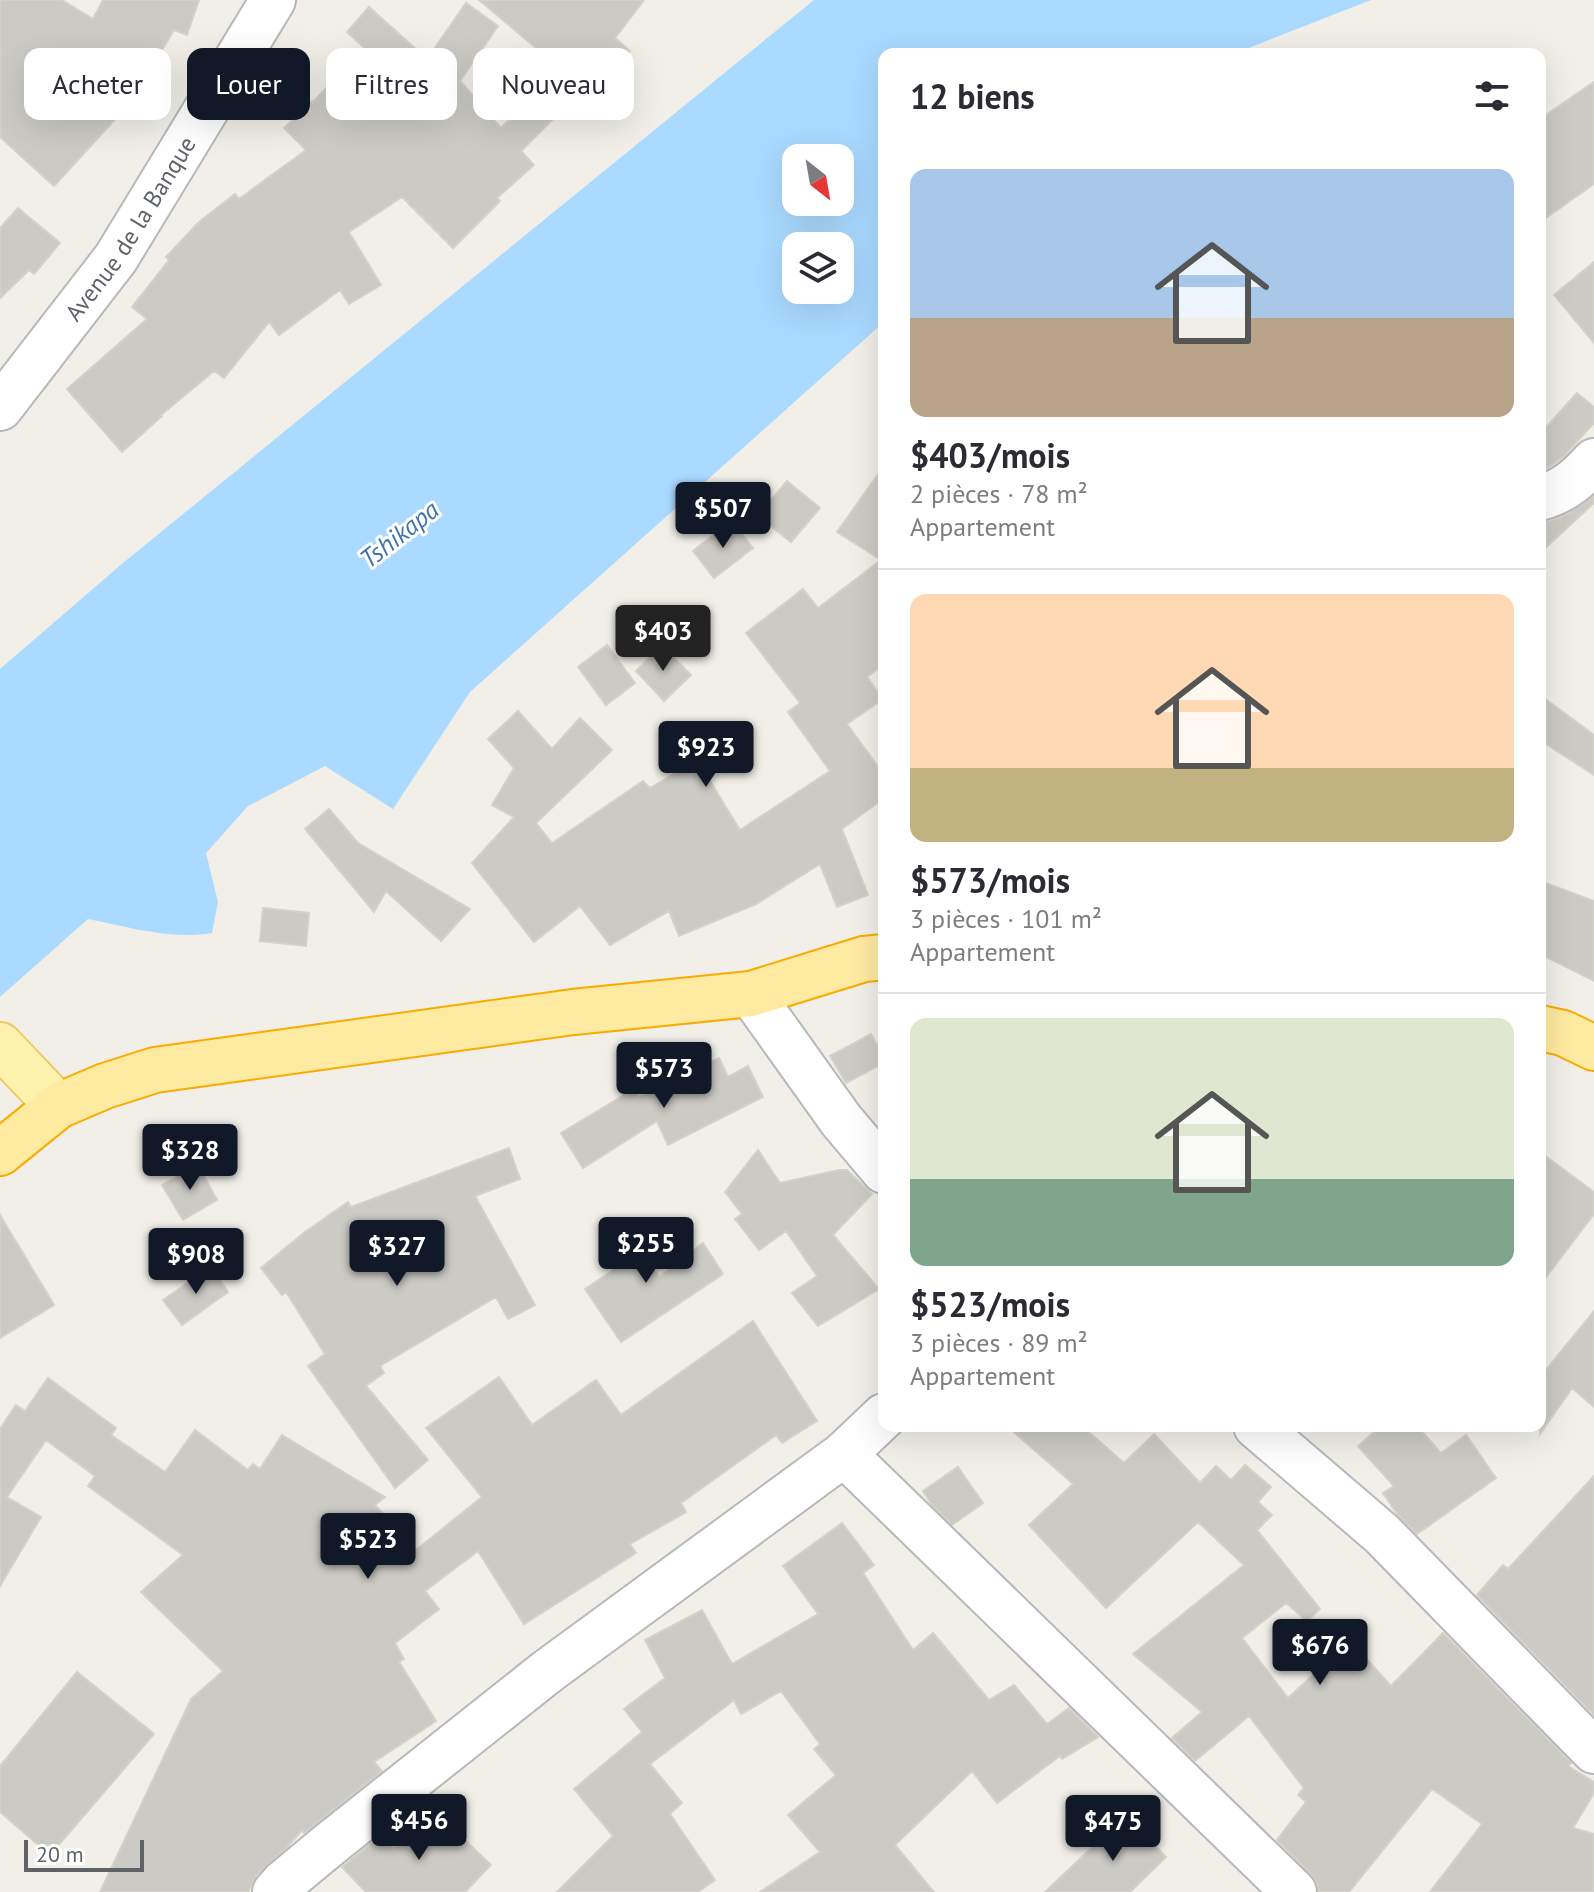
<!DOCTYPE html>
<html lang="fr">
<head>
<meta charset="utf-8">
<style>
	:root { --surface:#fff; --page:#f2f2f3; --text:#2b2b33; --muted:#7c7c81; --line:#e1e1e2; --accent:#111827 }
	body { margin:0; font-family:"PT Sans",sans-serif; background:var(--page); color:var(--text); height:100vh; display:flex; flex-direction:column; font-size:30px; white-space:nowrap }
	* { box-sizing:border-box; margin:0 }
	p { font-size:26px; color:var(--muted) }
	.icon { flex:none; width:44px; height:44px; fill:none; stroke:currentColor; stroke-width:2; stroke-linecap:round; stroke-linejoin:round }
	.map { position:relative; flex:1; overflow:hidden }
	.panel { position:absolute; left:878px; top:48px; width:668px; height:1384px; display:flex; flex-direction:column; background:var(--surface); border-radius:16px; box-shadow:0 8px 32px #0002 }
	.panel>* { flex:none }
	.hud { position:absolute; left:24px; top:48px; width:734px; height:72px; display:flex; gap:16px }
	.needle { width:52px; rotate:149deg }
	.fabs { position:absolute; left:782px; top:144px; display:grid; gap:16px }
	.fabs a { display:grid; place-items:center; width:72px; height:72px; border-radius:16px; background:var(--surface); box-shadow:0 8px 32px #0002; font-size:40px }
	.scale { position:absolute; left:24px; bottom:20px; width:120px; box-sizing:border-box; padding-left:8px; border:4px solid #5f6368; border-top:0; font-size:22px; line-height:28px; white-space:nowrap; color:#5f6368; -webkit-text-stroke:6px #fff; paint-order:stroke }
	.price { position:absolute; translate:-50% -68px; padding:0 18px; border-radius:8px; background:var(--accent); color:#fff; font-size:26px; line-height:52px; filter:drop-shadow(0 2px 4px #0008) }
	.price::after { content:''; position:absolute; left:50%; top:48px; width:24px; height:18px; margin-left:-12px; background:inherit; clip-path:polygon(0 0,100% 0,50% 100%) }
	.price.current { background:#222; color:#fff }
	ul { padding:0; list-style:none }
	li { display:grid; align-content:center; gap:16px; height:424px; padding:0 32px }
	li+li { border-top:2px solid var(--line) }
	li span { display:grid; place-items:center; height:248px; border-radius:16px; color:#555 }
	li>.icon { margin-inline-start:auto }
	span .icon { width:144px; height:144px; fill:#fffc; stroke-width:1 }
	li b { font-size:34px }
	h2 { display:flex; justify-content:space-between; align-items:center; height:96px; padding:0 32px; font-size:34px }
	.chip { padding:0 28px; border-radius:16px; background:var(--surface); box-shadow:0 8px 32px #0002; font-size:28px; line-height:72px }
	.chip.current { background:var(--accent); color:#fff }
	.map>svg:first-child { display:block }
</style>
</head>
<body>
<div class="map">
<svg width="1594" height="1892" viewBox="0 0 1594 1892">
	<rect width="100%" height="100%" fill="#f1efe8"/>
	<path fill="#aadaff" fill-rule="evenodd" d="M 814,0 L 1371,0 L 1233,54 L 884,54 L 884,322 L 470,692 L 393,809 L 325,766 L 248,806 L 206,853 L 218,902 L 212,933 C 170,940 129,927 88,919 L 0,997 L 0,669 L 123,563 ZM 796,158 L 840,158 L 840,202 L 796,202 ZM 796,246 L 840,246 L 840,290 L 796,290 Z"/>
	<path fill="#cccac5" stroke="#d6d1c6" stroke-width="2" d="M 0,0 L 62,0 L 93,19 L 103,0 L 199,0 L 187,35 L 174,30 L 130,103 L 54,186 L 0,137 Z
		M 479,0 L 644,0 L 615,38 L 630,51 L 600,87 L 592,80 L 521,151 L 534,165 L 497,198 L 500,201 L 453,248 L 402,197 L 349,232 L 381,285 L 349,304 L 340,290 L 279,335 L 269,322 L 224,378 L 214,371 L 161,415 L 162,416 L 122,452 L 67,389 L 147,319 L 132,307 L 169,260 L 166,257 L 199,222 L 235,194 L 239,199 L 306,150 L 284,128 L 312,101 L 313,102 L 364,48 L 347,32 L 369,7 L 427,59 L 466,3 L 498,26 L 460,81 L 501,128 L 560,68 Z
		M 1594,82 L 1594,184 L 1540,222 L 1540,119 Z
		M 18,208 L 60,243 L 34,274 L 29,270 L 0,298 L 0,228 Z
		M 1594,262 L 1594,343 L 1554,295 Z
		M 1577,393 L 1594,407 L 1594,423 L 1565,455 L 1551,466 L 1540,472 L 1540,431 L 1541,433 Z
		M 884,466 L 884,664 L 867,677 L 883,699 L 847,724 L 884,775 L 884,798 L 842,829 L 868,895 L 837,907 L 820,864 L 756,904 L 679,936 L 669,911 L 610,945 L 580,906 L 534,942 L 472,863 L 514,817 L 492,805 L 514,768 L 488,739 L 518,711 L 552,749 L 580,718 L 612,750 L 536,823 L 552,843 L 643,781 L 650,788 L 697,760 L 740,830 L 830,771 L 788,712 L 800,703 L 746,633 L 803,589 L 818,608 L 881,560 L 837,532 Z
		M 787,481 L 820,508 L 791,542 L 758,516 Z
		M 1594,496 L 1594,503 L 1540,553 L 1540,522 L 1548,522 L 1568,514 Z
		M 732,521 L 753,548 L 714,578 L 693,551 Z
		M 607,645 L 635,683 L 606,705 L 578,667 Z
		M 662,646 L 691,675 L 664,701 L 636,671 Z
		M 1540,695 L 1594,735 L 1594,775 L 1540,740 Z
		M 726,724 L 744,751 L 714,771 L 697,745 Z
		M 329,809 L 358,843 L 470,909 L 441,941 L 386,891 L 374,912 L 305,829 Z
		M 1540,881 L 1594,901 L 1594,981 L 1540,954 Z
		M 263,908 L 309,913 L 306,946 L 260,941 Z
		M 871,1034 L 884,1058 L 884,1063 L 846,1083 L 830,1056 Z
		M 719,1058 L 728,1077 L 748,1066 L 763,1097 L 668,1145 L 657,1121 L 583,1168 L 561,1133 L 634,1089 L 639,1097 Z
		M 509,1148 L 520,1179 L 475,1196 L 535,1305 L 508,1319 L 496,1297 L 380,1366 L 384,1373 L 366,1386 L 428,1460 L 395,1488 L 308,1366 L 325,1354 L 286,1292 L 282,1295 L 261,1268 L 305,1232 L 348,1202 L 351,1207 Z
		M 758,1150 L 780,1183 L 839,1170 L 847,1170 L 872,1194 L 833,1235 L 879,1289 L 818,1326 L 792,1293 L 817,1276 L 786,1231 L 759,1250 L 735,1219 L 742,1214 L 725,1192 Z
		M 1540,1152 L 1594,1192 L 1594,1214 L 1540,1285 Z
		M 198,1165 L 217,1200 L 183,1220 L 162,1185 Z
		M 0,1215 L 54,1305 L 0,1338 Z
		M 631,1230 L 659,1277 L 703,1243 L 723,1274 L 621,1342 L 585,1289 L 615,1269 L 602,1248 Z
		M 211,1267 L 228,1292 L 182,1325 L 163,1300 Z
		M 1594,1311 L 1594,1407 L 1572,1388 L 1540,1434 L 1540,1377 Z
		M 753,1321 L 817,1421 L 782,1443 L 776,1435 L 681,1503 L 686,1512 L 630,1544 L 636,1553 L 524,1624 L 478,1551 L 425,1591 L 439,1609 L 395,1643 L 404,1659 L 399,1662 L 436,1721 L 374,1762 L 382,1771 L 304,1833 L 302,1830 L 287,1847 L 256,1875 L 248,1892 L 100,1892 L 191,1699 L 223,1671 L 141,1592 L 183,1555 L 88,1486 L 95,1476 L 46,1440 L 7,1497 L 41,1517 L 0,1586 L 0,1429 L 16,1405 L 25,1411 L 48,1378 L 116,1428 L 111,1435 L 165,1472 L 195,1430 L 248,1470 L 253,1464 L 260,1469 L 282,1435 L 385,1497 L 375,1505 L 416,1550 L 482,1497 L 426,1428 L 499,1377 L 532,1425 L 596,1380 L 621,1415 Z
		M 1007,1426 L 1082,1426 L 1124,1463 L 1154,1434 L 1200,1483 L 1216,1466 L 1231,1480 L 1245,1465 L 1271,1487 L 1258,1502 L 1272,1515 L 1257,1530 L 1320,1609 L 1307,1621 L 1286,1603 L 1242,1638 L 1288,1698 L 1350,1641 L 1391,1686 L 1443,1633 L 1571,1763 L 1568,1766 L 1594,1782 L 1594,1793 L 1573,1828 L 1594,1834 L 1594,1892 L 1430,1892 L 1482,1824 L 1432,1789 L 1349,1892 L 1318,1892 L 1318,1884 L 1311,1874 L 1277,1840 L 1306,1802 L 1298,1795 L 1304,1788 L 1249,1716 L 1195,1761 L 1172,1738 L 1202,1712 L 1133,1654 L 1244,1565 L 1198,1522 L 1106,1608 L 1029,1525 L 1073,1484 Z
		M 1381,1426 L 1417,1426 L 1441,1453 L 1466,1435 L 1496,1478 L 1417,1534 L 1398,1515 L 1383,1493 L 1394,1486 L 1358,1446 Z
		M 958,1467 L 983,1503 L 952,1525 L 932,1505 L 923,1491 Z
		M 1594,1476 L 1594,1715 L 1477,1595 L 1503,1565 L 1508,1569 Z
		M 842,1523 L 874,1565 L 863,1573 L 913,1650 L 933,1633 L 989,1700 L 1014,1685 L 1047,1724 L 1069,1708 L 1098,1737 L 1062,1759 L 1060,1756 L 997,1803 L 972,1771 L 895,1845 L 934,1892 L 760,1892 L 820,1852 L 788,1815 L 836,1775 L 814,1749 L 820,1744 L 781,1691 L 741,1714 L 734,1700 L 650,1764 L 682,1803 L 670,1814 L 715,1880 L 698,1892 L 557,1892 L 613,1836 L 574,1789 L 642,1732 L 624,1709 L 665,1678 L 645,1640 L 702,1610 L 732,1664 L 818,1614 L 783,1566 Z
		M 77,1672 L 154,1734 L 50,1855 L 0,1812 L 0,1766 Z
		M 427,1815 L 439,1815 L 491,1865 L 465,1892 L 366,1892 L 342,1867 L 382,1835 L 394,1849 Z
		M 1126,1815 L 1166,1857 L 1130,1892 L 1045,1892 Z"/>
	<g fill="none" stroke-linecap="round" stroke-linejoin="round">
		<g stroke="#b5b8bc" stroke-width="48">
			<g id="minor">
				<path id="s1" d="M 0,408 L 116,258 L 273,0"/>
				<path d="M 1540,498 C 1564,491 1578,479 1594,461"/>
				<path d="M 751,994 L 841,1120 L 884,1171"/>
				<path d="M 1256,1426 L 1382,1534 L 1594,1751"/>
				<path d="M 844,1454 L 1294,1892"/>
				<path d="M 275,1892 L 283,1883 L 330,1844 L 548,1671 L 844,1454 L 884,1416"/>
			</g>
		</g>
		<g stroke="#f2c960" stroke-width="48">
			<path id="primary" d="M 0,1045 L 58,1106"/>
		</g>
		<g stroke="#f9ab00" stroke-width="48">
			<path id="trunk" d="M 1540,1028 L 1563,1033 L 1594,1048
				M 0,1153 L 58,1106 L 105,1086 L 155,1070 L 573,1012 L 751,994 L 864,959 L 884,957"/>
		</g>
		<use href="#minor" stroke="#fff" stroke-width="44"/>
		<use href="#primary" stroke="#fff2af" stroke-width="44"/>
		<use href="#trunk" stroke="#feeaa1" stroke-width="44"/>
	</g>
	<g text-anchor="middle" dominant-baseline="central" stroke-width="6" stroke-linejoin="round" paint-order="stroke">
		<g font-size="24" fill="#5f6368" stroke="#fff">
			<text stroke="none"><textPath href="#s1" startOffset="222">Avenue de la Banque</textPath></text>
		</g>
		<g font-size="26" font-style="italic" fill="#4174aa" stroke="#fff">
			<text transform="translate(399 534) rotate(-38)">Tshikapa</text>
		</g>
	</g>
</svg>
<div class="fabs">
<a><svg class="needle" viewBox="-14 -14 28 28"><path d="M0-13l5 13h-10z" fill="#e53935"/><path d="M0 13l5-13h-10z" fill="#7c7c81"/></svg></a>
<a><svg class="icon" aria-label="layers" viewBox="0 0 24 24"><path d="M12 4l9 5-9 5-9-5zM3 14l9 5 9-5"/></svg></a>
</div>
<div class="scale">20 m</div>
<b class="price" style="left:723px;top:550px">$507</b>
<b class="price current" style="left:663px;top:673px">$403</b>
<b class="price" style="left:706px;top:789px">$923</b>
<b class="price" style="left:664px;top:1110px">$573</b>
<b class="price" style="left:190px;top:1192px">$328</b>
<b class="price" style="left:646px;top:1285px">$255</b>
<b class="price" style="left:397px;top:1288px">$327</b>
<b class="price" style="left:196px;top:1296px">$908</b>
<b class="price" style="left:368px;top:1581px">$523</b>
<b class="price" style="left:1320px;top:1687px">$676</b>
<b class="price" style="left:419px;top:1862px">$456</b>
<b class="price" style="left:1113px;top:1863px">$475</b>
<div class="hud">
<a class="chip">Acheter</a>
<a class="chip current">Louer</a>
<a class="chip">Filtres</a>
<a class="chip">Nouveau</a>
</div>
<section class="panel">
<h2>12 biens<svg class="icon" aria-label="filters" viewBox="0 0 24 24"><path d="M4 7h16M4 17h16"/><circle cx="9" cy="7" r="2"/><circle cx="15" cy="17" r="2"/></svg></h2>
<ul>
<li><span style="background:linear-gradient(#a9c7e8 60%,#b9a48a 0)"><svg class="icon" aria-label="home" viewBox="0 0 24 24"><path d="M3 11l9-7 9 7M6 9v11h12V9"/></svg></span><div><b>$403/mois</b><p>2 pièces · 78 m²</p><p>Appartement</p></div></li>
<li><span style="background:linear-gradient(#ffd9b3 70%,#c2b280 0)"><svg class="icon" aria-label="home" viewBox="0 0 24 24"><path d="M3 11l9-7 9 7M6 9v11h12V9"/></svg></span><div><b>$573/mois</b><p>3 pièces · 101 m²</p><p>Appartement</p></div></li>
<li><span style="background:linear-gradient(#dfe7d0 65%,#7fa58c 0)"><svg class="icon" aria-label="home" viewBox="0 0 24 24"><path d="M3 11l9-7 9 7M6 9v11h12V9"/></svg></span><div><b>$523/mois</b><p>3 pièces · 89 m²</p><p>Appartement</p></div></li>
</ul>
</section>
</div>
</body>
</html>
